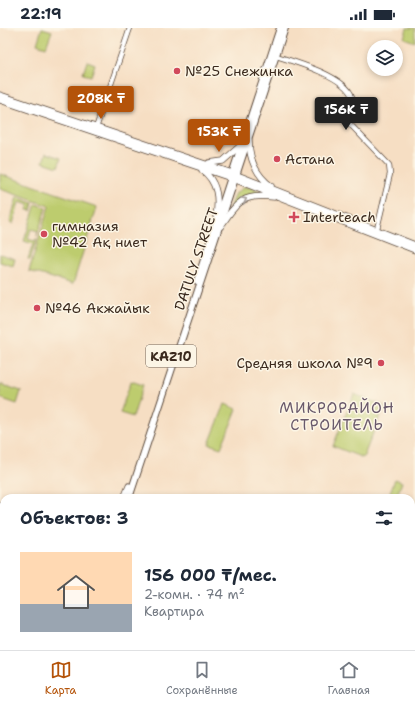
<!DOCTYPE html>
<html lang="ru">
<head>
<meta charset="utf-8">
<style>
	:root { --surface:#fff; --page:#f2f2f3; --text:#1f2937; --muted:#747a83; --line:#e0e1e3; --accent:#b45309 }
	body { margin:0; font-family:"Shantell Sans",sans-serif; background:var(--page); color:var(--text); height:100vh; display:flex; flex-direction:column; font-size:15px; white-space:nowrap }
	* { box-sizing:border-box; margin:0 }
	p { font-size:13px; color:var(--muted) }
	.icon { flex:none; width:22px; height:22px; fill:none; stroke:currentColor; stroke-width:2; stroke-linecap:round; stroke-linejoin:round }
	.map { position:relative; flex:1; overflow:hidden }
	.panel { position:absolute; left:0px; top:466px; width:415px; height:156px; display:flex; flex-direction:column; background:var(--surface); border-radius:12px 12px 0 0; box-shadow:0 2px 6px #0003 }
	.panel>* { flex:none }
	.fabs { position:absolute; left:367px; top:12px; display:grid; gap:8px }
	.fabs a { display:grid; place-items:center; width:36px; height:36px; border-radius:50%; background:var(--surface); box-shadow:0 2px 6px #0003; font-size:20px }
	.price { position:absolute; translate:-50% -34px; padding:0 9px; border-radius:4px; background:var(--accent); color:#fff; font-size:13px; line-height:26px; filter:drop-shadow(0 1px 2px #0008) }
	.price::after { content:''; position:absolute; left:50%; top:24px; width:12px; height:9px; margin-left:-6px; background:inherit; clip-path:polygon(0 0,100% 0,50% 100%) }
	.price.on { background:#222; color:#fff }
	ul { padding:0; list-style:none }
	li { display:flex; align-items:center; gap:12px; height:100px; padding:0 20px }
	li+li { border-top:1px solid var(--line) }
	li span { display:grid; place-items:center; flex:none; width:112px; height:80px; border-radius:0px; color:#555 }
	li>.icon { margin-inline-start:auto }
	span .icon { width:48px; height:48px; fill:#fffc; stroke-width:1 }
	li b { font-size:17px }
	h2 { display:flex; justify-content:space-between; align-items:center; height:48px; padding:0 20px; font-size:17px }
	.status { display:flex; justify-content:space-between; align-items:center; height:28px; padding:0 20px; background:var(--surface); direction:ltr }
	.status svg { height:11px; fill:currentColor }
	.tab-bar { display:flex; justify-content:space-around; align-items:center; height:56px; border-top:1px solid var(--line); background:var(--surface); font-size:11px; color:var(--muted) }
	.tab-bar a { display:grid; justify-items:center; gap:2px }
	.tab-bar .on { color:var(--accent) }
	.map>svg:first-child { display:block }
</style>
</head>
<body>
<div class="status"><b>22:19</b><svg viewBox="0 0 49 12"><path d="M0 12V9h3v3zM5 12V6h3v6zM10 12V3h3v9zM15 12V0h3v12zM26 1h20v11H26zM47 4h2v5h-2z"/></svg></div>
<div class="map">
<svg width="415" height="622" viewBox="0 0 415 622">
	<rect width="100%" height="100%" fill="#fcf5e5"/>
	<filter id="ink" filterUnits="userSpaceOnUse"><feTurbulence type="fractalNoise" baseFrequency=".025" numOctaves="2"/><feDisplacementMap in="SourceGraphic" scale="8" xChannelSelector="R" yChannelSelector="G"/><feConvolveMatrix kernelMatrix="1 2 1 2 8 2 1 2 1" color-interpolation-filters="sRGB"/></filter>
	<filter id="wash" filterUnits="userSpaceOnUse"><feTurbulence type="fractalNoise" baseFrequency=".012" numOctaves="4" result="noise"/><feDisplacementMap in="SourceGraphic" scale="16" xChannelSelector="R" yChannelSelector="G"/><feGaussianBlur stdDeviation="0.9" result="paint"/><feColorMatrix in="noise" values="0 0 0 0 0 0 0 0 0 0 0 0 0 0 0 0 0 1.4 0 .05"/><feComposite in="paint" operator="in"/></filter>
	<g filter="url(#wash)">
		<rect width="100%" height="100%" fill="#f6dec3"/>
		<path fill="#bdcc6e" stroke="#7c7b46" d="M 42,0 L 52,3 L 46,19 L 37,16 Z
			M 407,0 L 415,0 L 415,14 L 404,10 Z
			M 87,33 L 95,36 L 91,48 L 83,46 Z
			M 46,125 L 61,130 L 58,139 L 43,134 Z
			M 0,146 L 97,179 L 73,256 L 29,243 L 49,178 L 0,161 Z
			M 244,159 L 249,159 L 270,167 L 258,166 L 229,182 L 236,165 Z
			M 17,169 L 33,175 L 31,183 L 27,182 L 29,177 L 19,174 L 13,196 L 10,194 Z
			M 36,176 L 46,180 L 37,208 L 38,203 L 31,201 L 28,211 L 34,213 L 37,210 L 30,232 L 28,231 L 33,216 L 24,213 Z
			M 0,226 L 15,231 L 13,238 L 0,234 Z
			M 131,353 L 143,357 L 133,389 L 120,385 Z
			M 0,356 L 21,363 L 17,376 L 0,370 Z
			M 354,366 L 384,378 L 363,430 L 333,418 Z
			M 225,376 L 237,381 L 221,420 L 209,416 Z
			M 395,451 L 402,454 L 396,470 L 389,467 Z"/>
	</g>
	<g filter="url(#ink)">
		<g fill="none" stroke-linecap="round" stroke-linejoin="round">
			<g stroke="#574537" stroke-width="6">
				<path id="minor" d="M 273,27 C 292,33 346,48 352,69 C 354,77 347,86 348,94 L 389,137 L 390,146 L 376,205
					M 95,103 L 130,0
					M 411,564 L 415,554
					M 4,609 L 4,608
					M 403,618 L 403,622"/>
			</g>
			<g stroke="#574537" stroke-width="7">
				<path id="major" d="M 0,67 L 232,145 L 415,217
					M 0,72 L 231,150 L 415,222
					M 249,112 C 249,130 256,147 271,158
					M 209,135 L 223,133 L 240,118
					M 202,142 C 218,154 219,171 216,188
					M 221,198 C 237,174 243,165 274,169
					M 124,470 L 129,458
					M 0,478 L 4,479"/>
			</g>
			<g stroke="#574537" stroke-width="8">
				<path id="highway" d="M 197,253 L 280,0
					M 129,470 L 285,0
					M 349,618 L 358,622
					M 358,618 L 367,622
					M 73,622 L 74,618
					M 78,622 L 79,618"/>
			</g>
			<use href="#minor" stroke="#fff" stroke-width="4.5"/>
			<use href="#major" stroke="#fff" stroke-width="5.5"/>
			<use href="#highway" stroke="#fff" stroke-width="6"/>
		</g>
		<defs><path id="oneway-chevron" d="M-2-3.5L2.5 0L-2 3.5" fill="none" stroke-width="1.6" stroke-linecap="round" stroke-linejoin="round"/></defs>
		<use stroke="#a79f9a" href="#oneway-chevron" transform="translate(244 172) rotate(-26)"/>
	</g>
	<g fill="#d1495b" stroke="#fcf5e5" stroke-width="1.5">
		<circle cx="177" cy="43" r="4"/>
		<circle cx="277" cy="131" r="4"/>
		<path d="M292 183h4v4h4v4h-4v4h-4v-4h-4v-4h4z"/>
		<circle cx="44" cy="206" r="4"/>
		<circle cx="37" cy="280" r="4"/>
		<circle cx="381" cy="335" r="4"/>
	</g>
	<g text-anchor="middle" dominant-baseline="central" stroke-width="3" stroke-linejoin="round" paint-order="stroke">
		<rect fill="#fcf5e5" stroke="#75675a" stroke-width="1" x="146" y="317" width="50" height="22" rx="3"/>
		<g font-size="13" font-weight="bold" fill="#3b2a1e">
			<text x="171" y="328">KAZ10</text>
		</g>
		<g font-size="14" fill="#3b2a1e" stroke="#fcf5e5" text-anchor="start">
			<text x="185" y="43">№25 Снежинка</text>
			<text x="285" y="131">Астана</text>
			<text x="303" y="189">Interteach</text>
			<text x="52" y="198">гимназия<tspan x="52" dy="16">№42 Ақ ниет</tspan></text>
			<text x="45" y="280">№46 Акжайык</text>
			<text x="373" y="335" text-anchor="end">Средняя школа №9</text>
		</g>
		<g font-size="14" fill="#3b2a1e" stroke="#fcf5e5">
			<text transform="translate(196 231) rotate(-71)">DATULY STREET</text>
		</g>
		<g font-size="15" letter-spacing="1" fill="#69596b" stroke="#fcf5e5">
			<text x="337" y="380">МИКРОРАЙОН<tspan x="337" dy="17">СТРОИТЕЛЬ</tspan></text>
		</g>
	</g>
</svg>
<div class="fabs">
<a><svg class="icon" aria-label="layers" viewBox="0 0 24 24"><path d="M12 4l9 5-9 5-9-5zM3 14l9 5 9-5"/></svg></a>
</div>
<b class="price" style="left:101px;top:92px">208K ₸</b>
<b class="price on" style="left:346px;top:103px">156K ₸</b>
<b class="price" style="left:219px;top:125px">153K ₸</b>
<section class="panel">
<h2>Объектов: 3<svg class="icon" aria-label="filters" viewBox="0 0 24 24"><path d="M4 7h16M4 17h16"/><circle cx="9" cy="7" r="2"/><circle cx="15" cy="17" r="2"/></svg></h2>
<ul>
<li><span style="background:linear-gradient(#ffd9b3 65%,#9aa5b1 0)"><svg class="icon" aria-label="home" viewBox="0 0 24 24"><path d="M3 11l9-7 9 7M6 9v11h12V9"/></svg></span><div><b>156 000 ₸/мес.</b><p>2-комн. · 74 m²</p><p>Квартира</p></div></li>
</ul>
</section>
</div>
<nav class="tab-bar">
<a class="on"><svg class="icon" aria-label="map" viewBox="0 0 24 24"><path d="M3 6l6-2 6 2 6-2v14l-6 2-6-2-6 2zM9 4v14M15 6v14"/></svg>Карта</a>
<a><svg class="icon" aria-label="saved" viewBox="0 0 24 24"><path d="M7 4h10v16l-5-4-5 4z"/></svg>Сохранённые</a>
<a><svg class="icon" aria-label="home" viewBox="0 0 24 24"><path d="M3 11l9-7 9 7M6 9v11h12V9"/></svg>Главная</a>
</nav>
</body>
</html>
